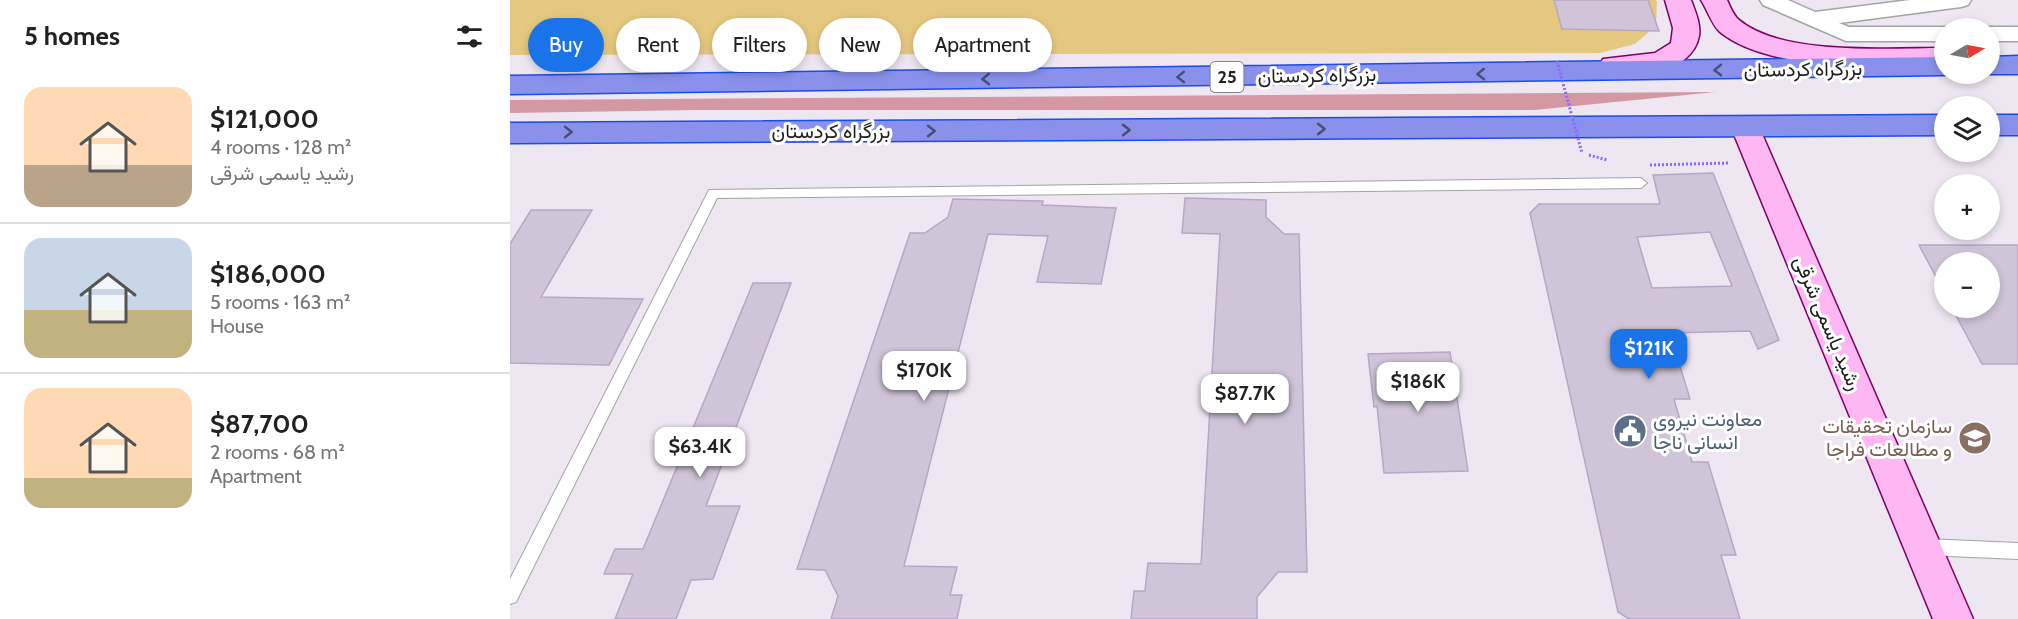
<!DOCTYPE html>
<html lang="en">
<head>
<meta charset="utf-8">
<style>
	:root { --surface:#fff; --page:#f6f6f6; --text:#222; --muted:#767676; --line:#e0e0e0; --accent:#1a73e8 }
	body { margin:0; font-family:Cabin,Vazirmatn,sans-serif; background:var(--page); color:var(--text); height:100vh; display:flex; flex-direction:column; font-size:22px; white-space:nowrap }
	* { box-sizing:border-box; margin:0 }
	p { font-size:20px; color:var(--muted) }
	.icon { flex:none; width:33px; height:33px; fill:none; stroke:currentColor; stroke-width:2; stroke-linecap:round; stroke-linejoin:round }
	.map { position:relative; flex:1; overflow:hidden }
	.details { display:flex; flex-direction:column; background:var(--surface); width:510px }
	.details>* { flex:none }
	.banner { position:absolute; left:18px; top:18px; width:570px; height:54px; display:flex; gap:12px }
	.needle { width:39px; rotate:80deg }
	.fabs { position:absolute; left:1424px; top:18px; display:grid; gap:12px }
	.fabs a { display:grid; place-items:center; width:66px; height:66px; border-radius:50%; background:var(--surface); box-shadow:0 3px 9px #0003; font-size:30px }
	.price { position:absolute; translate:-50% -51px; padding:0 14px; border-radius:12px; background:#fff; color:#222; font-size:20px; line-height:39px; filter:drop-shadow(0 2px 3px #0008) }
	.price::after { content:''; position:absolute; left:50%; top:36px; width:18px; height:14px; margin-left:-9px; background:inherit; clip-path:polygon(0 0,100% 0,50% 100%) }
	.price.selected { background:var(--accent); color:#fff }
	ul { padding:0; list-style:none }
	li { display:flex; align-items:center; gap:18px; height:150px; padding:0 24px }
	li+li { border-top:2px solid var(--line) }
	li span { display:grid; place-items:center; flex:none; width:168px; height:120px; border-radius:18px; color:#555 }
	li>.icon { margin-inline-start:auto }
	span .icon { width:72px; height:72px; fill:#fffc; stroke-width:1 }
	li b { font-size:26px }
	h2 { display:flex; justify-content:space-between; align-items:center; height:72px; padding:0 24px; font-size:26px }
	.tag { padding:0 21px; border-radius:27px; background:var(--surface); box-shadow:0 3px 9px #0003; font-size:21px; line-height:54px }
	.tag.selected { background:var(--accent); color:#fff }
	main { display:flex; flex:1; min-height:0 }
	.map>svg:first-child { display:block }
</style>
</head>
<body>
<main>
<section class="details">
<h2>5 homes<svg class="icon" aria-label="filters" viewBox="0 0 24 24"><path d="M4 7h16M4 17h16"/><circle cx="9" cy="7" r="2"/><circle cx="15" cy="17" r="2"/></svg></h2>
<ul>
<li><span style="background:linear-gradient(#ffd9b3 65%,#b9a48a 0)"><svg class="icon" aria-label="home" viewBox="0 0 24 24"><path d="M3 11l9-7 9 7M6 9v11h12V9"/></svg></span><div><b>$121,000</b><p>4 rooms · 128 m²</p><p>رشید یاسمی شرقی</p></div></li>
<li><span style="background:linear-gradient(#c9d6e8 60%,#c2b280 0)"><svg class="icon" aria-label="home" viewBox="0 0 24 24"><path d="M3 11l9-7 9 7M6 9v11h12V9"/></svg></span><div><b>$186,000</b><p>5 rooms · 163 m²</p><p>House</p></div></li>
<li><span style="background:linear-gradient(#ffd9b3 75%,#c2b280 0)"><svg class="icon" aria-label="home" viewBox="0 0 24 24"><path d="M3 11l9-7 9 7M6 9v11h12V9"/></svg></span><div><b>$87,700</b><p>2 rooms · 68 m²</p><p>Apartment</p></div></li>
</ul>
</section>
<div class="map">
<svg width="1508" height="619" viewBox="0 0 1508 619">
	<rect width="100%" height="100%" fill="#eee6f1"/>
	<path fill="#d398a3" d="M 1206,92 L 1024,110 L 187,110 L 0,113 L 0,100 Z"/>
	<path fill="#e5c87f" d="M 0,0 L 1146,0 L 1147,2 L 1146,26 L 1125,44 L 1090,53 L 0,55 Z"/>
	<path fill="#d0c5d8" stroke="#b6a7c4" stroke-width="1.5" fill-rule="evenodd" d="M 1044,0 L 1138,0 L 1149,31 L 1052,29 Z
		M 1203,173 L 1269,340 L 1248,349 L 1240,331 L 1160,333 L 1180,399 L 1164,399 L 1182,462 L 1198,462 L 1226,555 L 1211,555 L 1230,619 L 1119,619 L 1108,612 L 1020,213 L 1029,204 L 1150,204 L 1143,175 ZM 1200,232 L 1222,286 L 1142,288 L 1127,237 Z
		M 675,198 L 756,200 L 756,217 L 774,234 L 789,234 L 797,572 L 768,572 L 747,597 L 747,619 L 621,619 L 624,591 L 635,591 L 638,563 L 691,564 L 710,234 L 672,233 Z
		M 443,199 L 533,201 L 532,205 L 606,208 L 591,284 L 527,282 L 538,236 L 478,234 L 394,566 L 447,567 L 440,595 L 452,595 L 447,619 L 321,619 L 328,596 L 315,570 L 287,569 L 400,233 L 415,233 L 438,217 Z
		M 21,210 L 82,210 L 31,297 L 133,299 L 99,365 L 0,363 L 0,244 Z
		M 1409,245 L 1508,245 L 1508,364 L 1472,364 L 1442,308 L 1479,308 L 1479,262 L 1434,262 L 1434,292 Z
		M 243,283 L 281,283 L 196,506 L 230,506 L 203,579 L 181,580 L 166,619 L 105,619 L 123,574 L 94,574 L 105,549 L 133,549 Z
		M 940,352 L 958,471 L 874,473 L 867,406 L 864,407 L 858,354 Z"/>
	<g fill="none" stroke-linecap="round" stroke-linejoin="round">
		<g stroke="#a4a4a4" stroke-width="2">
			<path id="lane" d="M 1131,178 L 1137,183 L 1131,188 L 207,198 L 6,602 L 0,604 L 0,579 L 199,190 Z
				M 1415,539 L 1508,543 L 1508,559 L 1415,555 L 1409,553 L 1407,547 L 1409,541 Z"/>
		</g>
		<g stroke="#a4a4a4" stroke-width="3">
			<path id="street" d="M 1250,0 L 1278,0 L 1305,12 L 1400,0 L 1461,0 L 1458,5 L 1451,7 L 1329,23 L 1339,27 L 1434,27 L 1439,28 L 1434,28 L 1434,41 L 1336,41 L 1253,5 Z
				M 1479,27 L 1508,27 L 1508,41 L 1479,41 L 1479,28 L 1474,28 Z"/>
		</g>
		<g stroke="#7e0063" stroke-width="3">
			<path id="secondary" d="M 1155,0 L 1181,0 C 1185,11 1191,24 1189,36 C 1182,74 1122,80 1093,71 L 1089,65 L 1093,59 L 1145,53 L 1161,43 L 1163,28 Z
				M 1191,0 L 1217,0 C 1220,6 1223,15 1229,20 C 1271,56 1380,48 1434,48 L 1434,66 C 1371,65 1261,73 1210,32 C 1202,25 1197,9 1191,0 Z
				M 1235,117 L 1245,120 L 1249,127 L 1463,619 L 1423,619 L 1221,127 L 1225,120 Z"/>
		</g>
		<g stroke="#1a4ce7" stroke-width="3">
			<path id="highway" d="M 1508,56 L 1508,74 L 1473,74 L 1479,74 L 1479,57 Z
				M 1434,57 L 1434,74 L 1440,74 L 1434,75 L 0,94 L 0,76 Z
				M 1434,115 L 1434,135 L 0,143 L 0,123 Z
				M 1479,115 L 1508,115 L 1508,135 L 1479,135 Z"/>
		</g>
		<path stroke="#8769ff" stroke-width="3" stroke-dasharray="2 2" stroke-linecap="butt" d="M 1079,155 L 1097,160
			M 1140,165 L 1220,163"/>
		<use href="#lane" fill="#fff" fill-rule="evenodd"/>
		<use href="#street" fill="#fff" fill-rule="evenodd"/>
		<use href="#secondary" fill="#feb7f3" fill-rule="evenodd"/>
		<use href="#highway" fill="#8991ed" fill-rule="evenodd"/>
		<path stroke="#8769ff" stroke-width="3" stroke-dasharray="2 2" stroke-linecap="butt" d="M 1047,61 L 1072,153"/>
	</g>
	<defs><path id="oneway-chevron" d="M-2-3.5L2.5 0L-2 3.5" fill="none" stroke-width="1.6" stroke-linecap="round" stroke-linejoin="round" transform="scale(1.5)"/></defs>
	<g stroke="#4a4d72">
		<use href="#oneway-chevron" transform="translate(1208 70) rotate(179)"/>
		<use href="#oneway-chevron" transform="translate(971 74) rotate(179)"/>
		<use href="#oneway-chevron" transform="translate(671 77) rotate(179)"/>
		<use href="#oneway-chevron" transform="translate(476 79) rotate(179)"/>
		<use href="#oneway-chevron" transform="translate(811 129)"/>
		<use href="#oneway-chevron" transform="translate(616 130)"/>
		<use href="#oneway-chevron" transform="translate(421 131)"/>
		<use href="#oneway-chevron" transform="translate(58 132)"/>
	</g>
	<defs>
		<g id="civic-disc" transform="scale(1.725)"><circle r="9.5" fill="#5c6f8a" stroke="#fff"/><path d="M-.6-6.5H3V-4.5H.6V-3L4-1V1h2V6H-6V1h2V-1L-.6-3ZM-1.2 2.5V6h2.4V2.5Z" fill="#fff"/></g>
		<g id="university-disc" transform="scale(1.725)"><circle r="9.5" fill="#8d6e63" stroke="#fff"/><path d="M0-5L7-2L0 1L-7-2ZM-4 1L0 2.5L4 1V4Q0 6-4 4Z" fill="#fff"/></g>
	</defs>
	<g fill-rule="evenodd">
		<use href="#civic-disc" x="1120" y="431"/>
		<use href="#university-disc" x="1465" y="438"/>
	</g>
	<g text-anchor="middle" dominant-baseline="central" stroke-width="6" stroke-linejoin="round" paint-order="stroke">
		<rect fill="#fff" stroke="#636363" stroke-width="1.5" x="700.5" y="62" width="33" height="30" rx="4.5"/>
		<g font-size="18" font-weight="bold" fill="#202020">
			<text x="717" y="77">25</text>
		</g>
		<g font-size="20" fill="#202020" stroke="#fff">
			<text transform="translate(1293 69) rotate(-1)">بزرگراه کردستان</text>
			<text transform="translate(807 75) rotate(-1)">بزرگراه کردستان</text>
			<text x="321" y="131">بزرگراه کردستان</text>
			<text transform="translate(1318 323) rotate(67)">رشید یاسمی شرقی</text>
		</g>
		<g font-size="20" fill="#4e5e75" stroke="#fff" text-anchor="start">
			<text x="1143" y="419">معاونت نیروی<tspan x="1143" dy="23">انسانی ناجا</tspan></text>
		</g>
		<g font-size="20" fill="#785e54" stroke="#fff" text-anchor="end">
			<text x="1442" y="426">سازمان تحقیقات<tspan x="1442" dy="23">و مطالعات فراجا</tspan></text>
		</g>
	</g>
</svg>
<div class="fabs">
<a><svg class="needle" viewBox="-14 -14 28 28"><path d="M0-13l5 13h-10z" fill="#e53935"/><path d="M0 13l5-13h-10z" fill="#767676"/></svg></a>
<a><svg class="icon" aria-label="layers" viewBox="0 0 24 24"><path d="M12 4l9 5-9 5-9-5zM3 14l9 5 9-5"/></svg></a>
<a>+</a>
<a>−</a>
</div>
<b class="price selected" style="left:1139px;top:380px">$121K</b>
<b class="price" style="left:414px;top:402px">$170K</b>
<b class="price" style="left:908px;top:413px">$186K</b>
<b class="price" style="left:735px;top:425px">$87.7K</b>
<b class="price" style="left:190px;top:478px">$63.4K</b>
<div class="banner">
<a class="tag selected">Buy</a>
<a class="tag">Rent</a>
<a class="tag">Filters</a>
<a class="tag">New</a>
<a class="tag">Apartment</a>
</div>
</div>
</main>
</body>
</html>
